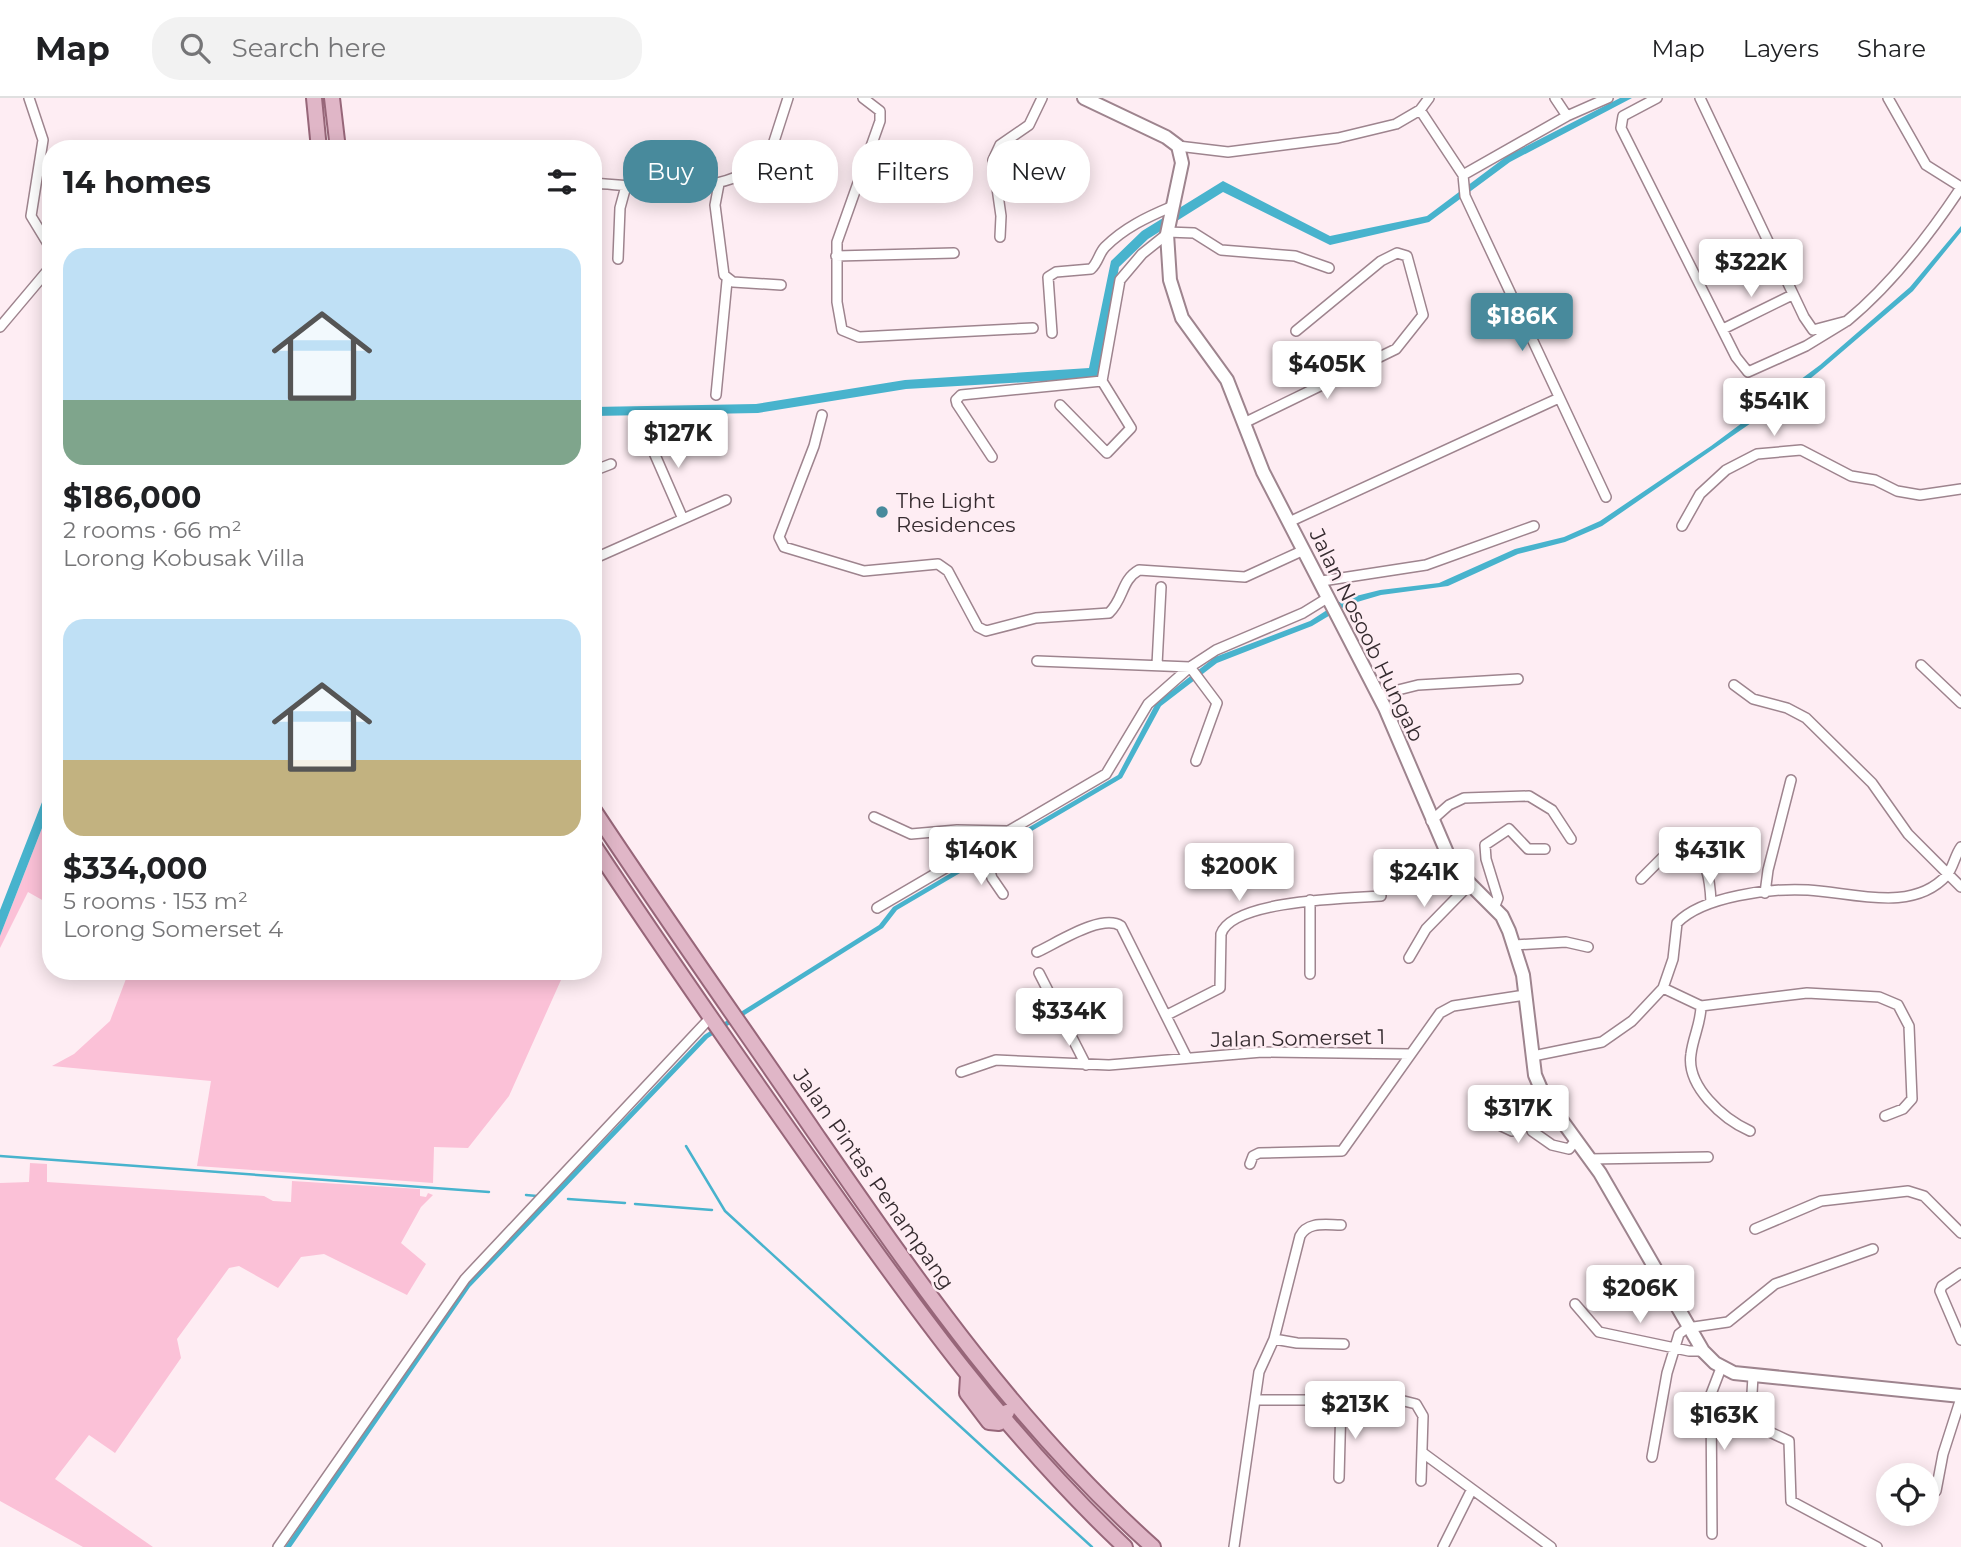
<!DOCTYPE html>
<html lang="en">
<head>
<meta charset="utf-8">
<style>
	:root { --surface:#fff; --page:#f2f2f2; --text:#202124; --muted:#757577; --line:#e0e0e0; --accent:#488a9c }
	body { margin:0; font-family:Montserrat,sans-serif; background:var(--page); color:var(--text); height:100vh; display:flex; flex-direction:column; font-size:26px; white-space:nowrap }
	* { box-sizing:border-box; margin:0 }
	p { font-size:23px; color:var(--muted) }
	.icon { flex:none; width:38px; height:38px; fill:none; stroke:currentColor; stroke-width:2; stroke-linecap:round; stroke-linejoin:round }
	.map { position:relative; flex:1; overflow:hidden }
	.panel { position:absolute; left:42px; top:42px; width:560px; height:840px; display:flex; flex-direction:column; background:var(--surface); border-radius:28px; box-shadow:0 4px 18px #0003 }
	.panel>* { flex:none }
	.guide { position:absolute; left:623px; top:42px; width:665px; height:63px; display:flex; gap:14px }
	.tools { position:absolute; left:1876px; top:1365px; display:grid; gap:14px }
	.tools a { display:grid; place-items:center; width:63px; height:63px; border-radius:50%; background:var(--surface); box-shadow:0 4px 18px #0003; font-size:35px }
	.price { position:absolute; translate:-50% -60px; padding:0 16px; border-radius:7px; background:#fff; color:#222; font-size:23px; line-height:46px; filter:drop-shadow(0 2px 4px #0008) }
	.price::after { content:''; position:absolute; left:50%; top:42px; width:21px; height:16px; margin-left:-10px; background:inherit; clip-path:polygon(0 0,100% 0,50% 100%) }
	.price.active { background:var(--accent); color:#fff }
	ul { padding:0; list-style:none }
	li { display:grid; align-content:center; gap:14px; height:371px; padding:0 21px }
	li span { display:grid; place-items:center; height:217px; border-radius:21px; color:#555 }
	li>.icon { margin-inline-start:auto }
	span .icon { width:126px; height:126px; fill:#fffc; stroke-width:1 }
	li b { font-size:30px }
	h2 { display:flex; justify-content:space-between; align-items:center; height:84px; padding:0 21px; font-size:30px }
	.chip { padding:0 24px; border-radius:28px; background:var(--surface); box-shadow:0 4px 18px #0003; font-size:24px; line-height:63px }
	.chip.active { background:var(--accent); color:#fff }
	header { display:flex; align-items:center; gap:42px; box-sizing:border-box; height:98px; padding:0 35px; background:var(--surface); border-bottom:2px solid var(--line) }
	header strong { font-size:33px }
	nav { display:flex; gap:38px; margin-inline-start:auto; font-size:24px }
	.search { width:490px; height:63px; background:var(--page); display:flex; align-items:center; gap:18px; box-sizing:border-box; padding:0 24px; border-radius:28px; color:var(--muted); font-size:26px }
	.map>svg:first-child { display:block }
</style>
</head>
<body>
<header>
<strong>Map</strong>
<div class="search"><svg class="icon" aria-label="search" viewBox="0 0 24 24"><circle cx="10" cy="10" r="6"/><path d="M15 15l6 6"/></svg>Search here</div>
<nav><a>Map</a><a>Layers</a><a>Share</a></nav>
</header>
<div class="map">
<svg width="1961" height="1449" viewBox="0 0 1961 1449">
	<rect width="100%" height="100%" fill="#feedf3"/>
	<path fill="#fbc1d7" d="M 51,707 L 51,807 L 28,794 L 0,850 L 0,838 Z
		M 129,873 L 565,873 L 509,998 L 468,1050 L 434,1049 L 433,1085 L 197,1068 L 211,983 L 52,968 L 74,956 L 110,923 Z
		M 30,1065 L 47,1066 L 47,1084 L 264,1098 L 273,1103 L 291,1104 L 292,1083 L 420,1091 L 420,1098 L 426,1099 L 428,1095 L 433,1097 L 421,1109 L 401,1145 L 426,1166 L 407,1197 L 324,1156 L 301,1159 L 278,1190 L 239,1168 L 229,1170 L 177,1241 L 181,1260 L 115,1355 L 89,1337 L 55,1381 L 153,1449 L 83,1449 L 0,1403 L 0,1085 L 29,1084 Z"/>
	<path fill="#48b3cd" d="M 1620,0 L 1632,0 L 1510,64 L 1429,124 L 1330,147 L 1223,94 L 1148,141 L 1119,169 L 1098,280 L 906,291 L 758,315 L 593,318 L 593,309 L 756,306 L 905,282 L 1089,270 L 1111,163 L 1142,133 L 1223,83 L 1330,138 L 1427,118 L 1507,58 Z
		M 1961,128 L 1961,134 L 1913,193 L 1822,271 L 1783,303 L 1602,428 L 1565,444 L 1518,456 L 1448,488 L 1381,497 L 1347,507 L 1312,528 L 1217,565 L 1161,608 L 1122,680 L 897,812 L 883,830 L 708,940 L 470,1189 L 291,1449 L 285,1449 L 468,1184 L 704,937 L 879,827 L 893,809 L 1118,677 L 1156,605 L 1215,559 L 1310,523 L 1344,501 L 1380,492 L 1439,485 L 1515,451 L 1564,439 L 1600,423 L 1711,348 L 1820,267 L 1910,189 Z
		M 51,681 L 51,707 L 0,838 L 0,812 Z"/>
	<g fill="none" stroke-linecap="round" stroke-linejoin="round">
		<path stroke="#48b3cd" stroke-width="2.5" d="M 686,1048 L 725,1113 L 1092,1449
			M 0,1058 L 489,1094
			M 526,1097 L 537,1098
			M 568,1101 L 625,1105
			M 635,1106 L 712,1112"/>
		<g stroke="#9e848e" stroke-width="12">
			<path id="street" d="M 863,0 L 880,13 L 880,23 L 837,144 L 837,204 L 842,232 L 859,239 L 1033,230
				M 1555,0 L 1567,18
				M 1657,0 L 1623,18 L 1621,30 L 1736,259 L 1748,274 L 1806,248 L 1847,223 L 1813,232 L 1804,219 L 1700,0
				M 1888,0 L 1926,67 L 1961,89
				M 1420,12 L 1463,77
				M 1178,48 L 1228,54 L 1338,40 L 1396,26 L 1420,12 L 1429,0
				M 859,75 L 950,74
				M 1463,77 L 1465,98 L 1606,399
				M 1463,77 L 1567,18 L 1608,0
				M 593,85 C 652,89 722,101 769,59 L 788,0
				M 719,86 L 715,107 L 724,177 L 733,184 L 781,187
				M 1167,134 L 1194,135 L 1221,152 L 1295,158 L 1329,170
				M 1000,139 L 1001,118 L 993,62 L 1000,47 L 1029,27 L 1042,0
				M 836,158 L 954,155
				M 618,161 L 620,110 L 626,88
				M 1847,223 C 1892,186 1928,139 1960,91
				M 0,229 L 48,172 L 50,159 L 48,146 L 31,118 L 43,42 L 29,0
				M 1723,231 L 1792,197
				M 1052,235 L 1048,179 L 1056,174 L 1091,171 C 1098,165 1099,155 1105,149 C 1124,130 1147,119 1171,109
				M 716,297 L 727,183
				M 1060,307 L 1107,355 L 1131,330 L 1102,283 L 1120,182 L 1142,156 L 1167,136
				M 822,317 L 814,348 L 779,439 L 784,449 L 864,473 L 938,466 L 948,473 L 978,529 L 986,533 L 1036,520 L 1109,515 C 1124,501 1121,482 1139,472 L 1245,479 L 1304,452
				M 1244,325 L 1396,251 L 1423,217 L 1407,158 L 1397,155 L 1381,163 L 1296,233
				M 645,334 L 683,421
				M 992,359 L 957,306 L 956,302 L 961,297 L 1102,283
				M 593,373 L 611,366
				M 1289,424 L 1559,300
				M 1682,428 L 1700,396 L 1726,372 L 1757,356 L 1801,352 L 1851,378 L 1875,382 L 1897,393 L 1920,397 L 1961,391
				M 593,461 L 726,402
				M 1322,483 L 1426,467 L 1534,428
				M 1037,563 L 1190,569 L 1217,605 L 1196,663
				M 1157,567 L 1161,489
				M 1921,567 L 1961,605
				M 1734,587 L 1753,601 L 1787,610 L 1806,620 L 1872,685 L 1908,736 L 1961,789
				M 1378,597 L 1418,587 L 1518,581
				M 874,719 L 911,736 L 957,732 L 1007,733
				M 1431,723 L 1449,707 L 1464,700 L 1529,698 L 1552,712 L 1571,741
				M 982,748 L 992,780 L 1003,796
				M 1641,781 L 1669,753 L 1687,747 C 1708,760 1710,783 1711,804
				M 1765,795 L 1768,772 L 1791,682
				M 1310,802 L 1310,876
				M 877,810 L 1106,676 L 1148,606 L 1190,569 L 1216,552 L 1303,515 L 1329,499
				M 1494,810 L 1498,800 L 1486,761 L 1485,747 L 1509,731 L 1528,751 L 1545,751
				M 1515,847 L 1566,844 L 1588,849
				M 1037,854 C 1057,845 1102,815 1121,828 L 1187,960
				M 1409,860 L 1426,831 L 1470,786
				M 1039,875 L 1086,967
				M 1663,890 L 1701,908 L 1807,895 L 1879,899 L 1898,907 L 1909,928 L 1912,1001 L 1903,1011 L 1885,1018
				M 1701,908 C 1701,925 1693,939 1691,956 C 1686,988 1723,1021 1750,1033
				M 1167,917 L 1220,890 L 1221,836 C 1232,802 1350,800 1381,798
				M 1533,958 L 1602,944 L 1632,923 L 1663,890 L 1673,861 L 1677,825 C 1703,798 1771,790 1808,792 C 1851,794 1912,816 1947,777 C 1953,770 1955,757 1961,749
				M 961,974 L 996,962 L 1109,967 L 1262,954 L 1410,956
				M 1476,1016 L 1512,1033 L 1544,998
				M 1532,1033 L 1552,1047 L 1569,1051 L 1576,1042
				M 1590,1061 L 1708,1059
				M 1250,1066 L 1253,1058 L 1259,1055 L 1342,1053 L 1440,915 L 1453,908 L 1525,897
				M 1755,1131 L 1821,1103 L 1908,1093 L 1924,1098 L 1961,1135
				M 1961,1175 L 1942,1188 L 1940,1193 L 1961,1242
				M 1575,1206 L 1599,1234 L 1689,1253 L 1703,1253
				M 1274,1241 L 1297,1245 L 1344,1246
				M 1753,1278 L 1751,1313 L 1755,1327 L 1789,1343 L 1791,1403 L 1877,1449
				M 1255,1302 L 1400,1302 L 1416,1306 L 1423,1318 L 1421,1383
				M 1423,1355 L 1551,1449
				M 1652,1359 L 1667,1275 L 1679,1236 L 1687,1230 L 1728,1224 L 1775,1186 L 1873,1151
				M 1339,1380 L 1341,1304
				M 1936,1393 L 1943,1356 L 1961,1300
				M 1712,1436 L 1711,1296 L 1721,1270
				M 278,1449 L 465,1181 L 712,918
				M 1234,1449 L 1259,1274 L 1274,1241 L 1300,1138 C 1308,1123 1326,1127 1341,1127
				M 1443,1449 L 1472,1391"/>
		</g>
		<g stroke="#9e848e" stroke-width="16">
			<path id="secondary" d="M 1084,0 L 1166,39 L 1178,48 L 1182,65 L 1167,136 L 1170,182 L 1182,220 L 1227,282 L 1263,374 L 1385,610 L 1448,757 L 1470,786 L 1502,818 L 1509,833 L 1523,877 L 1535,977 L 1544,998 L 1600,1075 L 1703,1253 L 1715,1265 L 1734,1275 L 1961,1298"/>
		</g>
		<g stroke="#976679" stroke-width="18">
			<path id="primary" d="M 314,0 L 319,51
				M 332,0 L 338,51
				M 593,711 C 665,820 741,927 815,1035 C 919,1185 1016,1326 1153,1449
				M 593,746 C 667,858 744,968 821,1077 C 914,1209 1007,1338 1125,1449
				M 968,1279 L 967,1295 L 989,1324 L 999,1325 L 1007,1314"/>
		</g>
		<use href="#street" stroke="#fff" stroke-width="9"/>
		<use href="#secondary" stroke="#fff" stroke-width="12"/>
		<use href="#primary" stroke="#e0b6c7" stroke-width="14"/>
	</g>
	<circle fill="#488a9c" stroke="#feedf3" stroke-width="2.5" cx="882" cy="414" r="7"/>
	<g text-anchor="middle" dominant-baseline="central" stroke-width="5" stroke-linejoin="round" paint-order="stroke">
		<g font-size="21" fill="#352b2f" stroke="#feedf3" text-anchor="start">
			<text x="896" y="402">The Light<tspan x="896" dy="24">Residences</tspan></text>
		</g>
		<g font-size="21" fill="#352b2f" stroke="#feedf3">
			<text transform="translate(1367 537) rotate(64)">Jalan Nosoob Hungab</text>
			<text transform="translate(1298 940) rotate(-1)">Jalan Somerset 1</text>
			<text transform="translate(874 1081) rotate(55)">Jalan Pintas Penampang</text>
		</g>
	</g>
</svg>
<div class="tools">
<a><svg class="icon" aria-label="locate" viewBox="0 0 24 24"><circle cx="12" cy="12" r="6"/><path d="M12 2v4M12 18v4M2 12h4M18 12h4"/></svg></a>
</div>
<b class="price" style="left:1751px;top:201px">$322K</b>
<b class="price active" style="left:1522px;top:255px">$186K</b>
<b class="price" style="left:1327px;top:303px">$405K</b>
<b class="price" style="left:1774px;top:340px">$541K</b>
<b class="price" style="left:678px;top:372px">$127K</b>
<b class="price" style="left:981px;top:789px">$140K</b>
<b class="price" style="left:1710px;top:789px">$431K</b>
<b class="price" style="left:1239px;top:805px">$200K</b>
<b class="price" style="left:1424px;top:811px">$241K</b>
<b class="price" style="left:1069px;top:950px">$334K</b>
<b class="price" style="left:1518px;top:1047px">$317K</b>
<b class="price" style="left:1640px;top:1227px">$206K</b>
<b class="price" style="left:1355px;top:1343px">$213K</b>
<b class="price" style="left:1724px;top:1354px">$163K</b>
<div class="guide">
<a class="chip active">Buy</a>
<a class="chip">Rent</a>
<a class="chip">Filters</a>
<a class="chip">New</a>
</div>
<section class="panel">
<h2>14 homes<svg class="icon" aria-label="filters" viewBox="0 0 24 24"><path d="M4 7h16M4 17h16"/><circle cx="9" cy="7" r="2"/><circle cx="15" cy="17" r="2"/></svg></h2>
<ul>
<li><span style="background:linear-gradient(#bfe0f5 70%,#7fa58c 0)"><svg class="icon" aria-label="home" viewBox="0 0 24 24"><path d="M3 11l9-7 9 7M6 9v11h12V9"/></svg></span><div><b>$186,000</b><p>2 rooms · 66 m²</p><p>Lorong Kobusak Villa</p></div></li>
<li><span style="background:linear-gradient(#bfe0f5 65%,#c2b280 0)"><svg class="icon" aria-label="home" viewBox="0 0 24 24"><path d="M3 11l9-7 9 7M6 9v11h12V9"/></svg></span><div><b>$334,000</b><p>5 rooms · 153 m²</p><p>Lorong Somerset 4</p></div></li>
</ul>
</section>
</div>
</body>
</html>
